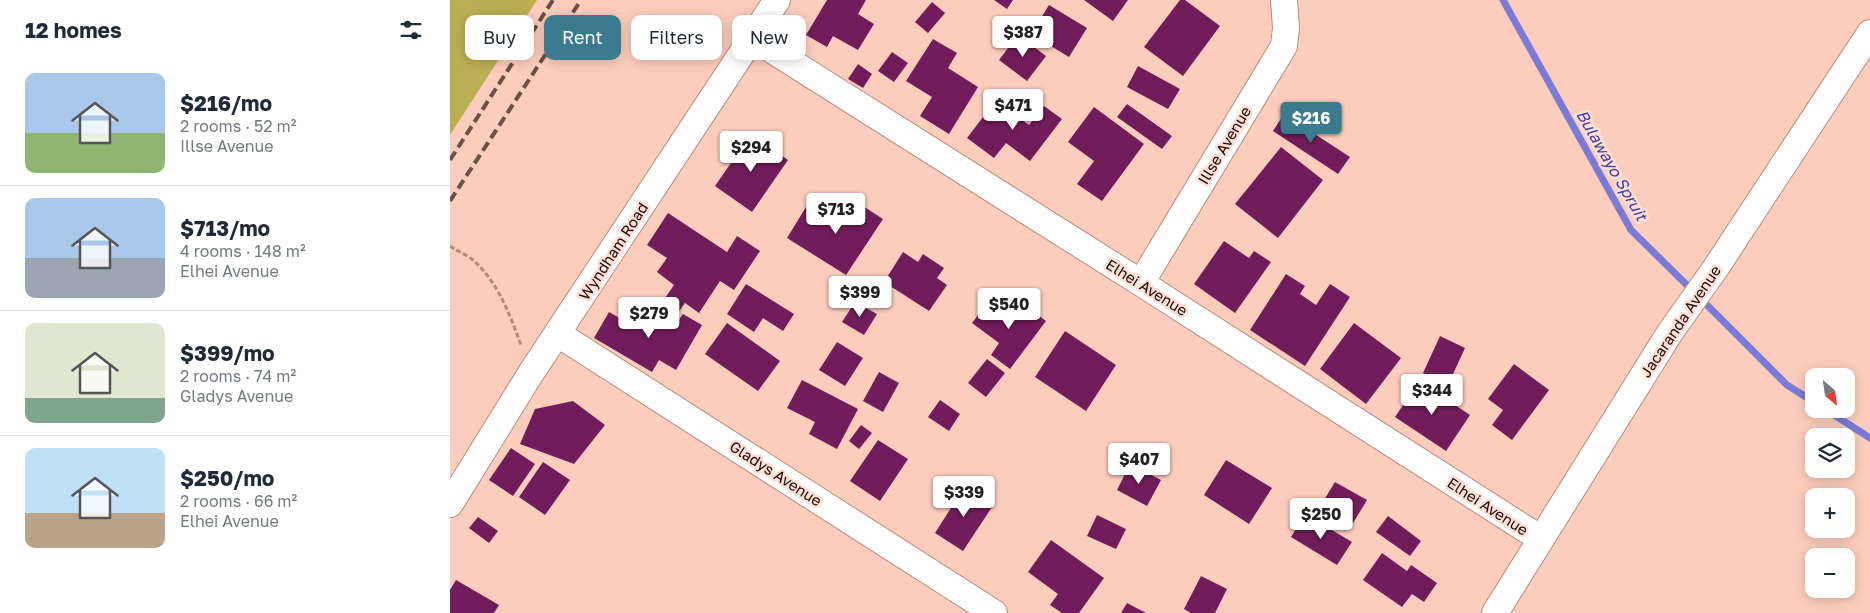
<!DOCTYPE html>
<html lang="en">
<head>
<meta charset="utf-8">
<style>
	:root { --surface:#fff; --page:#f6f6f7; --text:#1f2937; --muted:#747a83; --line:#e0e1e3; --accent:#3b7b8f }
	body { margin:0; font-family:"Golos Text",sans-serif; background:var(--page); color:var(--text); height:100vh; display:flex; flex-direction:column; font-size:19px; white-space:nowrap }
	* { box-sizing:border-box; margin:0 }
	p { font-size:16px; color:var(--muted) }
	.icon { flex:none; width:28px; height:28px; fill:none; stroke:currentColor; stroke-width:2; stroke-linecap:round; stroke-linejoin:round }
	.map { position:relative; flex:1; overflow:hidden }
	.sheet { display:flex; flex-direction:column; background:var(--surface); width:450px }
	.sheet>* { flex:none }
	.hud { position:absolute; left:15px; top:15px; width:475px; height:45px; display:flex; gap:10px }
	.needle { width:32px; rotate:151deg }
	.controls { position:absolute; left:1355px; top:368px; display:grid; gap:10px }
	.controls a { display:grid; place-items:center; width:50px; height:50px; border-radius:10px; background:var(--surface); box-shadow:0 2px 12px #0003; font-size:25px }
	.price { position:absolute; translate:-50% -42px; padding:0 11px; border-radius:5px; background:#fff; color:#222; font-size:16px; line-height:32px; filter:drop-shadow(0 1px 2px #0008) }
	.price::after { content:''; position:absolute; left:50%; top:30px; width:15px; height:11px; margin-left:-8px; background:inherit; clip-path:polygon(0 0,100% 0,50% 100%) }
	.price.on { background:var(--accent); color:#fff }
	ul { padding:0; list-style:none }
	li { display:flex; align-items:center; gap:15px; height:125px; padding:0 25px }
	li+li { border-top:1px solid var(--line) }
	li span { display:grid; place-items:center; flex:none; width:140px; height:100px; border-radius:10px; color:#555 }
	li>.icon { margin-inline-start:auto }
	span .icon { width:60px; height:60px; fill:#fffc; stroke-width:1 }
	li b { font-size:21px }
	h2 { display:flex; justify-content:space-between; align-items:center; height:60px; padding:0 25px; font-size:21px }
	.chip { padding:0 18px; border-radius:10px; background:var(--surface); box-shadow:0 2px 12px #0003; font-size:18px; line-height:45px }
	.chip.on { background:var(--accent); color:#fff }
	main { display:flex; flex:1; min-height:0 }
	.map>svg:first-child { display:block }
</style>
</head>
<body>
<main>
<section class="sheet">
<h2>12 homes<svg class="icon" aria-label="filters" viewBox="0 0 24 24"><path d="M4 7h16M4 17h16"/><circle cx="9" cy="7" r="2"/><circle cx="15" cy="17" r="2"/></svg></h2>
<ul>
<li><span style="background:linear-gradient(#a9c7e8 60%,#8fb573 0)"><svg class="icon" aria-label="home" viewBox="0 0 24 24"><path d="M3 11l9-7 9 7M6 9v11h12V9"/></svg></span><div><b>$216/mo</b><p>2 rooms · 52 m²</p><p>Illse Avenue</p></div></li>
<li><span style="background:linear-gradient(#a9c7e8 60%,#9aa5b1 0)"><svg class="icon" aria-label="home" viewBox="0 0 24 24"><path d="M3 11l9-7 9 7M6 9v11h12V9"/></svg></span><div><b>$713/mo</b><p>4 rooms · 148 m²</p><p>Elhei Avenue</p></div></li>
<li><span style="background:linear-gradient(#dfe7d0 75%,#7fa58c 0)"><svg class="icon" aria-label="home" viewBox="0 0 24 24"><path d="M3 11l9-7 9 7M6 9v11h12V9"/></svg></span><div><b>$399/mo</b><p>2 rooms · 74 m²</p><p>Gladys Avenue</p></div></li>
<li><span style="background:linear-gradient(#bfe0f5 65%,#b9a48a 0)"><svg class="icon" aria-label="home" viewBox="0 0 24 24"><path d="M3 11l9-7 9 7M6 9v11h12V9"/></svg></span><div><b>$250/mo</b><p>2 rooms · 66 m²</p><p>Elhei Avenue</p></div></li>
</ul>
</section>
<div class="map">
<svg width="1420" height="613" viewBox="0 0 1420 613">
	<rect width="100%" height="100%" fill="#fccdbc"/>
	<path fill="#bcae53" d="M 0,0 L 87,0 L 0,135 Z"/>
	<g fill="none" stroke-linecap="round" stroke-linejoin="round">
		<path stroke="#797bd7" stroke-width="7" d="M 1053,0 L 1181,230 L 1243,291
			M 1250,298 L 1337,385 L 1364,402
			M 1375,409 L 1420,438"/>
	</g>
	<path fill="#721d5b" d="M 377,0 L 416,0 L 408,14 L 424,24 L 408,50 L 383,36 L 377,47 L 356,35 Z
		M 544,0 L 563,0 L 557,9 Z
		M 634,0 L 678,0 L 663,21 Z
		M 730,0 L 735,0 L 770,26 L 733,76 L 694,47 Z
		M 482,2 L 495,13 L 478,33 L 465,22 Z
		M 599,5 L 637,28 L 619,57 L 581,34 Z
		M 568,35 L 596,56 L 577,81 L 549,60 Z
		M 483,39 L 507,53 L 498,68 L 528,87 L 499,134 L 470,116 L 482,97 L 456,81 Z
		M 442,52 L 458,63 L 444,82 L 428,71 Z
		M 408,64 L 422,74 L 413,88 L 398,79 Z
		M 688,66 L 730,89 L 718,109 L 677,87 Z
		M 546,100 L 579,125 L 594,106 L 612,119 L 580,161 L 556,143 L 544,158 L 517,138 Z
		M 677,104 L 722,136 L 712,149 L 667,117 Z
		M 644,107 L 694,144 L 652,201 L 627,184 L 644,161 L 618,142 Z
		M 834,114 L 900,157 L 888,174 L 823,131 Z
		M 301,134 L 338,160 L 302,212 L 265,186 Z
		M 831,147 L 873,180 L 828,238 L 785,204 Z
		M 402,199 L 433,219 L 396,275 L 337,238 L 356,207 L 385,225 Z
		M 218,213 L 277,252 L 287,236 L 310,251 L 284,290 L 270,281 L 249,313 L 235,303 L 227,314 L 211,304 L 224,285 L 207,272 L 217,258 L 197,245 Z
		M 774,241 L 799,258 L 804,251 L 821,262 L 785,313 L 744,284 Z
		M 453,252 L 468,262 L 473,254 L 494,268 L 487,278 L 497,285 L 479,311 L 434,282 Z
		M 836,274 L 855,286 L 850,294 L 866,305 L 880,284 L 900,297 L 855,366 L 800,330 Z
		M 296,284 L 344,314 L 333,331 L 313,318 L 304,332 L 277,314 Z
		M 542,297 L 567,315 L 574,305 L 596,321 L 560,369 L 541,355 L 549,343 L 522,323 Z
		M 405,302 L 427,314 L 414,335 L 392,322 Z
		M 190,307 L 224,327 L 233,314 L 252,325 L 226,370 L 209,360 L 202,372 L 144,338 L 159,312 L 180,324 Z
		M 277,323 L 330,361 L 308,391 L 255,354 Z
		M 904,323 L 951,358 L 916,404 L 870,369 Z
		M 615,331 L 666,365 L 636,411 L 585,377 Z
		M 990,336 L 1015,348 L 998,385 L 973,373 Z
		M 387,342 L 413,358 L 395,386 L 369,370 Z
		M 537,359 L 555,373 L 536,397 L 518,383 Z
		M 1064,364 L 1099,390 L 1062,440 L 1042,425 L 1053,410 L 1038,399 Z
		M 429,372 L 449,383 L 433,412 L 413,401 Z
		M 352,380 L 408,409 L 387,449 L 359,434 L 365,422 L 337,408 Z
		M 969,381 L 1020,415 L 996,451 L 945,417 Z
		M 490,400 L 510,414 L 499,431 L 478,417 Z
		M 123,401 L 155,425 L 124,464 L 70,444 L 85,409 Z
		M 411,425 L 422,433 L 409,449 L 399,441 Z
		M 428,440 L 458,459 L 430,501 L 400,481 Z
		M 61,448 L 85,464 L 63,496 L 39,480 Z
		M 776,460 L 822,488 L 799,524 L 754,495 Z
		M 93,462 L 120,480 L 95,515 L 69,497 Z
		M 680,464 L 711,480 L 697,506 L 667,490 Z
		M 885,482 L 917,500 L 903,523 L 871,505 Z
		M 515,486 L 544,504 L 513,551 L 485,533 Z
		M 855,514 L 902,542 L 887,565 L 841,537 Z
		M 647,515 L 676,529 L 666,549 L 637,536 Z
		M 938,516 L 971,541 L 960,556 L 926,532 Z
		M 28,517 L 48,531 L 39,543 L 19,528 Z
		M 601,540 L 654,578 L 629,613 L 612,613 L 600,605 L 608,594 L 578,572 Z
		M 932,553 L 957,571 L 961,565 L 987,583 L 974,602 L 962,594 L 952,607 L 913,580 Z
		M 751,576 L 777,589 L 765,613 L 741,613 L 734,609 Z
		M 6,580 L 49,605 L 44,613 L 0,613 L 0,590 Z
		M 677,603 L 696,613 L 671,613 Z"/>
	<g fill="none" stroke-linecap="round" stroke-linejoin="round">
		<g stroke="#b78c7c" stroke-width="28">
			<path id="street" d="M 303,38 L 691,283 L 1091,539
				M 691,283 L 834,46 L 836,28 L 834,0
				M 108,334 L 544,613
				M 0,504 L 81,373 L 327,0
				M 1045,613 L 1219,334 L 1265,269 L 1420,33"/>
		</g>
		<path stroke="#b08c7f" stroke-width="3" stroke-dasharray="5 2.5" stroke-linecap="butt" d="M 0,246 C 7,251 17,255 23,260 C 48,282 60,315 71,345"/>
		<use href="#street" stroke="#fff" stroke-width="26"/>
		<path stroke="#6a5046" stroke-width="4" stroke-dasharray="10 5" stroke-linecap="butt" d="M 0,160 L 103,0
			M 0,201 L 131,0"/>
	</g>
	<g text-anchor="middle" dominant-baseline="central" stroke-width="5" stroke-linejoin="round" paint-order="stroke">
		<g font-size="15" fill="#190a05" stroke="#fcdfd5">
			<text transform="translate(774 145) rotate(-59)">Illse Avenue</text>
			<text transform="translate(163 251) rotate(-57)">Wyndham Road</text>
			<text transform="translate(697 287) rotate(32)">Elhei Avenue</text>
			<text transform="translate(1230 321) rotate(-56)">Jacaranda Avenue</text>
			<text transform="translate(326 473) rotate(33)">Gladys Avenue</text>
			<text transform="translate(1038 506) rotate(33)">Elhei Avenue</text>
		</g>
		<g font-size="16" font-style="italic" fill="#4339a5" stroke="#fcdfd5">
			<text transform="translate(1162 165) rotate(60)">Bulawayo Spruit</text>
		</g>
	</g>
</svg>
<div class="controls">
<a><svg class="needle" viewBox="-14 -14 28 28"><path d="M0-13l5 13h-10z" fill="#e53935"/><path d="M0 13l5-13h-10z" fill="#747a83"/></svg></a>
<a><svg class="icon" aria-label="layers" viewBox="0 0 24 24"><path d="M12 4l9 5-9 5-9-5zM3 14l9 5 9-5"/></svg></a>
<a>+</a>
<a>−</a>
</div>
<b class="price" style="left:573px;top:58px">$387</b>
<b class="price" style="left:563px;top:131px">$471</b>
<b class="price on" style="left:861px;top:144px">$216</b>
<b class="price" style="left:301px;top:173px">$294</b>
<b class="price" style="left:386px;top:235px">$713</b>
<b class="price" style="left:410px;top:318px">$399</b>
<b class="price" style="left:559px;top:330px">$540</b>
<b class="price" style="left:199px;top:339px">$279</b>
<b class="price" style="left:982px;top:416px">$344</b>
<b class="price" style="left:689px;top:485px">$407</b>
<b class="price" style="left:514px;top:518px">$339</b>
<b class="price" style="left:871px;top:540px">$250</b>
<div class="hud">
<a class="chip">Buy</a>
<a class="chip on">Rent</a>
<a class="chip">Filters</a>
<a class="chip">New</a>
</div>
</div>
</main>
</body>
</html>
